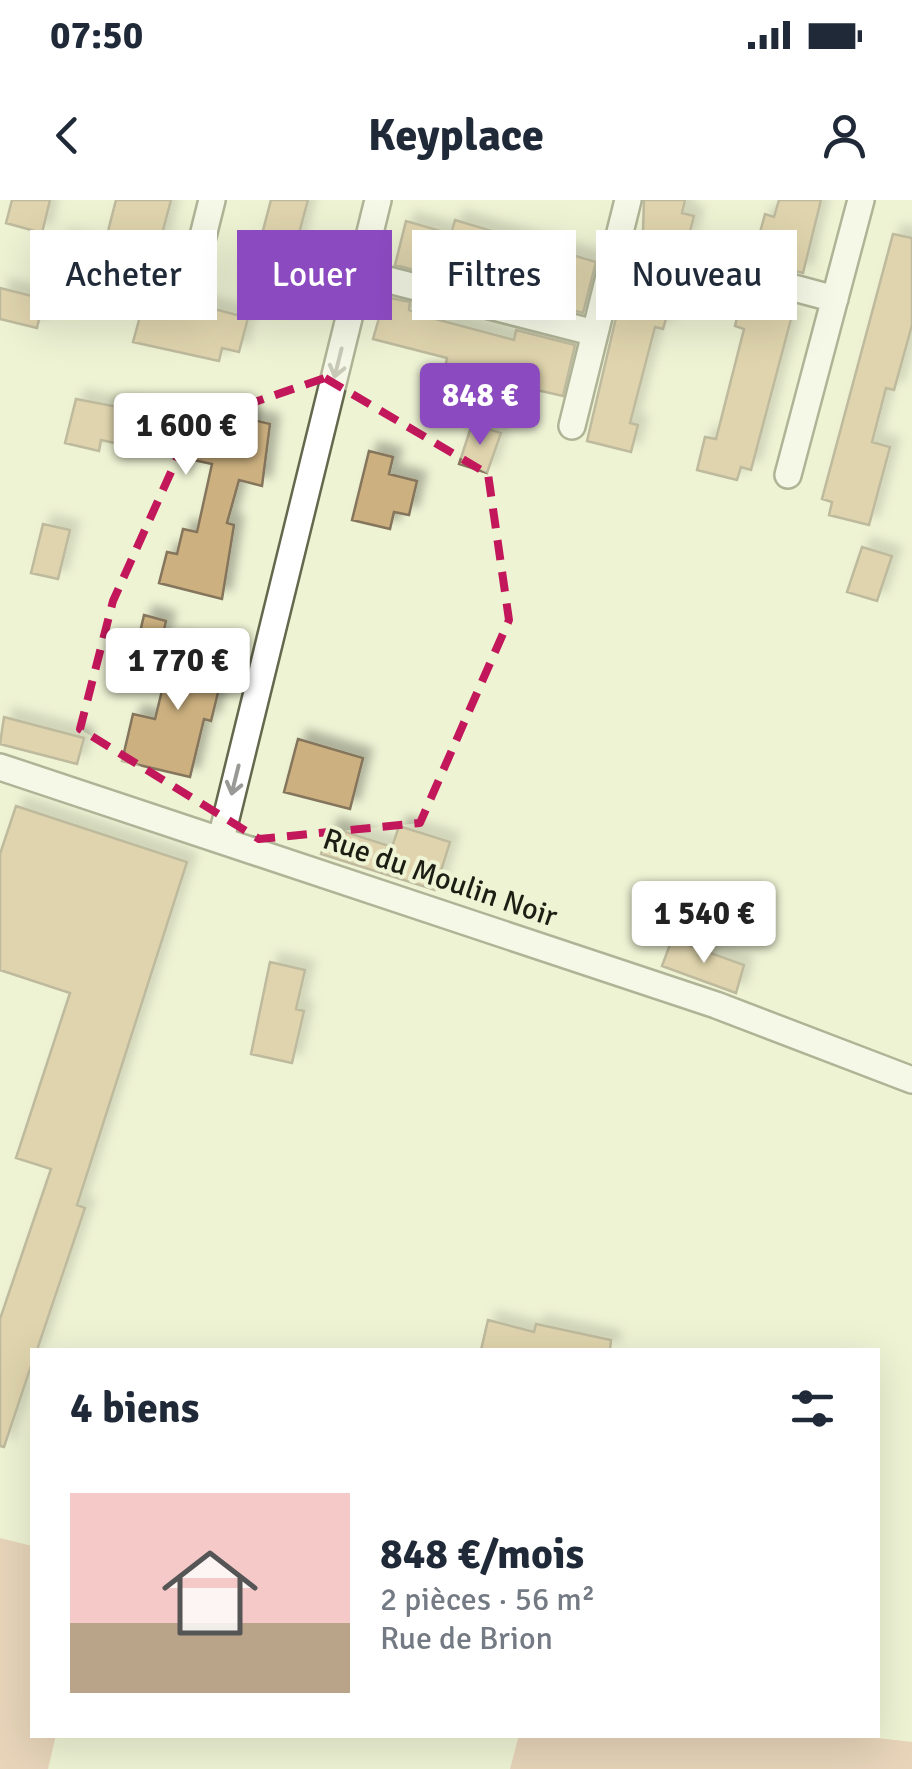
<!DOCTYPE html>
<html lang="fr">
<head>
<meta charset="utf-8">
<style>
	:root { --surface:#fff; --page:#f6f6f7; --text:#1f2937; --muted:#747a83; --line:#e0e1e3; --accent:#8b4abf }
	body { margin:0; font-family:Signika,sans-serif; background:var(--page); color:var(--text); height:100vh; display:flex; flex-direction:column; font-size:38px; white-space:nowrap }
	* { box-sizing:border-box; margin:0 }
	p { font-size:32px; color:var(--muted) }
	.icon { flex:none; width:55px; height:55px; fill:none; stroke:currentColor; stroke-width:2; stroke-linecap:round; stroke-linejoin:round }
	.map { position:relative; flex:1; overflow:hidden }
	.side { position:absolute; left:30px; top:1148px; width:850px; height:390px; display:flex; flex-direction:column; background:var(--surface); border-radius:0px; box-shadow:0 10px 40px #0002 }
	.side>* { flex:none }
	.hud { position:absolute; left:30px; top:30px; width:852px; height:90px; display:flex; gap:20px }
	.price { position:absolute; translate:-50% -85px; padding:0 22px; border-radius:10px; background:#fff; color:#222; font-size:32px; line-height:65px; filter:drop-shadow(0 2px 5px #0008) }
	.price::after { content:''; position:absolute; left:50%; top:60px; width:30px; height:22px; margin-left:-15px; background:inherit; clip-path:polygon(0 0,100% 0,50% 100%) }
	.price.current { background:var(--accent); color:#fff }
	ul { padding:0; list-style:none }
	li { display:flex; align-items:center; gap:30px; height:250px; padding:0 40px }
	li+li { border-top:2px solid var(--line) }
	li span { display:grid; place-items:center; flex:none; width:280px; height:200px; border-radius:0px; color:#555 }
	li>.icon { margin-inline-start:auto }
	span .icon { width:120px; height:120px; fill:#fffc; stroke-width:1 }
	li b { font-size:42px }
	h2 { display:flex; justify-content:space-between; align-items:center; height:120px; padding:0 40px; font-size:42px }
	.tag { padding:0 35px; border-radius:0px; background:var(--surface); box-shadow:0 10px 40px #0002; font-size:35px; line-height:90px }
	.tag.current { background:var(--accent); color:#fff }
	.status { display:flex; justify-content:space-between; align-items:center; height:70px; padding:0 50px; background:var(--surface); direction:ltr }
	.status svg { height:28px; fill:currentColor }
	header { display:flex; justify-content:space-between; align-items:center; height:130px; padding:0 40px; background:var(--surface); font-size:45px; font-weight:800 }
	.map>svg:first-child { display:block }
</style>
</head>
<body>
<div class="status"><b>07:50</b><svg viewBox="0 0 49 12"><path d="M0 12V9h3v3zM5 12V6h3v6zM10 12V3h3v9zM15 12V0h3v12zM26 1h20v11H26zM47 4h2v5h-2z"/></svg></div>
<header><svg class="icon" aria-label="back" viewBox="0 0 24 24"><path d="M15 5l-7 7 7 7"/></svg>Keyplace<svg class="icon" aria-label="person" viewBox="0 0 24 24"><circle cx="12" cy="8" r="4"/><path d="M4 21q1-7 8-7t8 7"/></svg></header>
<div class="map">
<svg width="912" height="1569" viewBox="0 0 912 1569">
	<defs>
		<filter id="shadow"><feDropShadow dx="9" dy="-9" stdDeviation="5" flood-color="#0004"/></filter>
	</defs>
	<rect width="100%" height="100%" fill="#eef3d4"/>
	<path fill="#deb099" d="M 0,1338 L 32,1346 L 32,1535 L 56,1535 L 48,1569 L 0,1569 Z
		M 519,1535 L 852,1535 L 912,1542 L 912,1569 L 510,1569 Z"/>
	<path fill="#ccb07f" stroke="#84755c" stroke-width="2.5" filter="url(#shadow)" d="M 12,0 L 50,0 L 42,33 L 6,23 Z
		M 116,0 L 171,0 L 157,53 L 106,39 Z
		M 271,0 L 308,0 L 277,114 L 243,106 Z
		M 644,0 L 685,0 L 682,13 L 694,16 L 687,43 L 643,31 Z
		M 779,0 L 821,0 L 803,73 L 776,66 L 780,53 L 756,47 L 765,14 L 774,17 Z
		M 455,20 L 596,62 L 583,113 L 517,96 L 518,88 L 420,62 L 418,71 L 395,65 L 406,21 L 451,34 Z
		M 893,34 L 912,38 L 912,125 L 894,190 L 886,188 L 872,242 L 890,247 L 869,325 L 829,315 L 832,302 L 822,299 Z
		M 61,40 L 87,47 L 80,72 L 55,66 Z
		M 635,62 L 666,71 L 659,99 L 671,102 L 663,129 L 655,127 L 630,223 L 638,225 L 631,252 L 587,241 L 627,71 L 632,72 Z
		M 0,88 L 44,99 L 37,128 L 0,119 Z
		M 147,91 L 248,118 L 239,152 L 222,148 L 219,161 L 133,142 Z
		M 743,93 L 784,104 L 781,116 L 791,119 L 751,270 L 741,267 L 737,280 L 697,270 L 705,237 L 716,239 L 744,129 L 735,126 Z
		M 385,97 L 410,102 L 409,110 L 428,117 L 514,140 L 516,130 L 575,145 L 563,196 L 445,169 L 447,158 L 373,139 Z
		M 76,199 L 234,229 L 237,216 L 270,224 L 262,286 L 239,280 L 227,323 L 234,325 L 222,399 L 159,383 L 167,352 L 177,354 L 183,329 L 197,332 L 212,264 L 101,240 L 99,251 L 65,243 Z
		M 472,224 L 501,233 L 487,273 L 459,264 Z
		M 369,251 L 393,257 L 389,274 L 417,281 L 409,315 L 394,312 L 390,329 L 352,320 Z
		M 43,324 L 70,330 L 58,379 L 31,373 Z
		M 862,347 L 892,356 L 877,401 L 847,392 Z
		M 144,415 L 166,421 L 160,447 L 138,441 Z
		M 174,442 L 227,456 L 211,521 L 204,519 L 190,577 L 122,561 L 133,514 L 155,519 Z
		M 4,517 L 84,538 L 77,564 L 0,544 Z
		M 298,539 L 363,558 L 350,609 L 284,592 Z
		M 16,606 L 187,662 L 77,1005 L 85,1008 L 37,1150 L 32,1150 L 32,1163 L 4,1247 L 0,1246 L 0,1119 L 51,969 L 16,958 L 70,793 L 0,770 L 0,654 Z
		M 399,626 L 450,642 L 435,690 L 321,654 L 330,627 L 392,647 Z
		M 672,739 L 744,765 L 736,793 L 662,766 Z
		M 270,762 L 305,770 L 296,809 L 304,811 L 292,863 L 251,854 Z
		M 488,1120 L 534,1132 L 536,1124 L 611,1140 L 610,1150 L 481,1150 Z"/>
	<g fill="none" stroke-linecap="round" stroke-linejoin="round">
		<g stroke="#64684d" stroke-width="30">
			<path id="street" d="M 618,41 L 835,99
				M 201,44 L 212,0
				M 361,73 L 595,133
				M 572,226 L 628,0
				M 788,275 L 861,0
				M 0,567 L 716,805 L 912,880
				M 221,639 L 378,0"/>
		</g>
		<use href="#street" stroke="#fff" stroke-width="25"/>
	</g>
	<defs><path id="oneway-shaft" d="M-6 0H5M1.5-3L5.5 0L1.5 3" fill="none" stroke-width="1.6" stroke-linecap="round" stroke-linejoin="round" transform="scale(2.5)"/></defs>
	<g stroke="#999a95">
		<use href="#oneway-shaft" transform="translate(338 163) rotate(104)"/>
		<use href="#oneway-shaft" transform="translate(235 580) rotate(104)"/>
	</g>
	<path d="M0 0H912V1569H0ZM 325,178 L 488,274 L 509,420 L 420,623 L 259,639 L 80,529 L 113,401 L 193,223 Z" fill="#eef3d4" fill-opacity=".55" fill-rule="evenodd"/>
	<path fill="none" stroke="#c2185b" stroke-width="8" stroke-dasharray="20 12" stroke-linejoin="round" d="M 325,178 L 488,274 L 509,420 L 420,623 L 259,639 L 80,529 L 113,401 L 193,223 Z"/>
	<g text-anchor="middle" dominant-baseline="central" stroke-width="8" stroke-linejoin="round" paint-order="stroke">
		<g font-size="30" fill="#1c1e13" stroke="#eef3d4">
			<text transform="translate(440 678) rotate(19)">Rue du Moulin Noir</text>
		</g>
	</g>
</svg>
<b class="price current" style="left:480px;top:248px">848 €</b>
<b class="price" style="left:186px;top:278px">1 600 €</b>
<b class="price" style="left:178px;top:513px">1 770 €</b>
<b class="price" style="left:704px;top:766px">1 540 €</b>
<div class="hud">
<a class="tag">Acheter</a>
<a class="tag current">Louer</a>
<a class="tag">Filtres</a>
<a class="tag">Nouveau</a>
</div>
<section class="side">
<h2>4 biens<svg class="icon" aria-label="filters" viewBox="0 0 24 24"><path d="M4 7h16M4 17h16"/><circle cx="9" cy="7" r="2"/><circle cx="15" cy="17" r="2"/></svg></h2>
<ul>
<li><span style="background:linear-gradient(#f6c9c9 65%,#b9a48a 0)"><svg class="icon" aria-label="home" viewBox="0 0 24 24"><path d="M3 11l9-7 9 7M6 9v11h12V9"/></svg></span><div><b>848 €/mois</b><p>2 pièces · 56 m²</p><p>Rue de Brion</p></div></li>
</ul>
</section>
</div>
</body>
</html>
